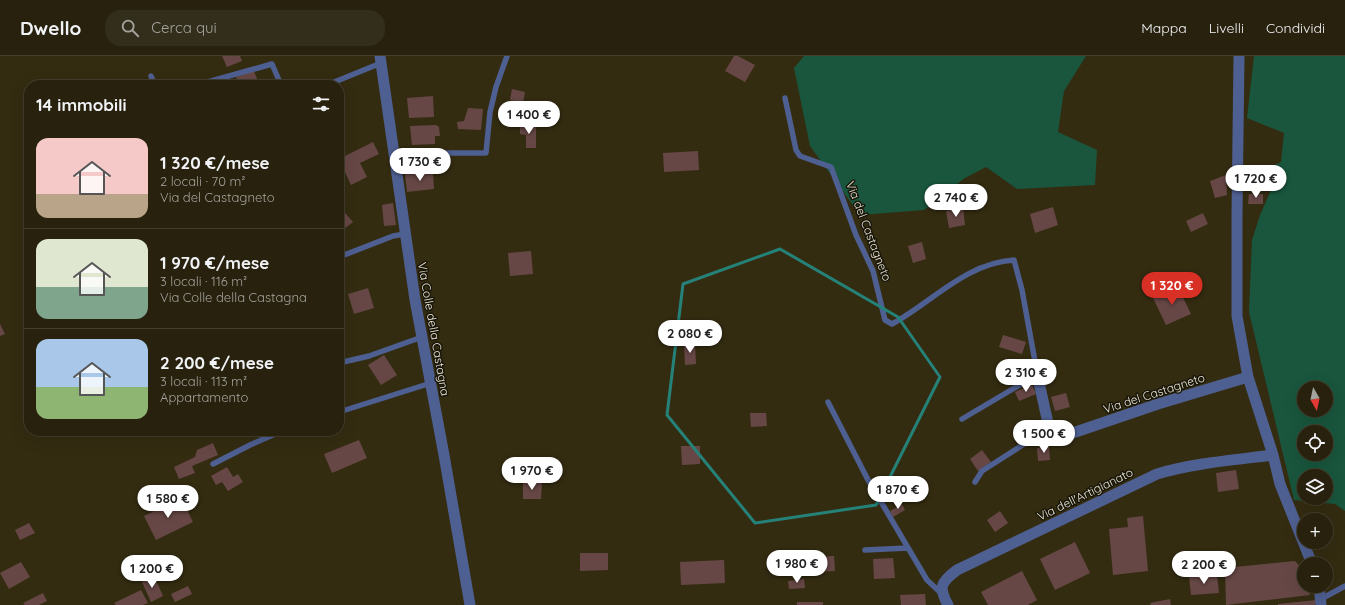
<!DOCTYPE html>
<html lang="it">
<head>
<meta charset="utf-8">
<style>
	:root { --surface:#27210d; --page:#332e1b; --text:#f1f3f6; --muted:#a4a39d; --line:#433e2e; --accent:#d93025 }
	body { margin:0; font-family:Quicksand,sans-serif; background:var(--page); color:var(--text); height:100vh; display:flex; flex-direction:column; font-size:15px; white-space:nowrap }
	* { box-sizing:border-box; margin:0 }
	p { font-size:13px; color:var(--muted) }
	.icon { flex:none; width:22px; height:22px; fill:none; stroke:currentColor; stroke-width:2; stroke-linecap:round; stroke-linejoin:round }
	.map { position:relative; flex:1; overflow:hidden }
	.panel { position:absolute; left:24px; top:24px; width:320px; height:356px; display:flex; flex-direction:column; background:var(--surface); border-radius:16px; box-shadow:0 4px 16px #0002,0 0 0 1px var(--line) }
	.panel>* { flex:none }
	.needle { width:26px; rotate:171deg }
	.buttons { position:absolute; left:1297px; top:325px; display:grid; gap:8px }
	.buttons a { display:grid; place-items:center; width:36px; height:36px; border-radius:50%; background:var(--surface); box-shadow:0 4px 16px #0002,0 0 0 1px var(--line); font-size:20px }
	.price { position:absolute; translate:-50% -34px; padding:0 9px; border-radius:14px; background:#fff; color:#222; font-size:13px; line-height:26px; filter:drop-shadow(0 1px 2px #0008) }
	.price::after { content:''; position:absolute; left:50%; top:24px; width:12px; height:9px; margin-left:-6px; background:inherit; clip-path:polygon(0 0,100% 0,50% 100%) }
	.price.active { background:var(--accent); color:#fff }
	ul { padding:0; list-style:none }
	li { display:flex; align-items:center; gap:12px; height:100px; padding:0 12px }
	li+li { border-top:1px solid var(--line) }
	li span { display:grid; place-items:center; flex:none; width:112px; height:80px; border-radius:12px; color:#555 }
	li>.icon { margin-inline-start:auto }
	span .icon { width:48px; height:48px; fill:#fffc; stroke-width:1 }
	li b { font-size:17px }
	h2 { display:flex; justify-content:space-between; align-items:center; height:48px; padding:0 12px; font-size:17px }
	header { display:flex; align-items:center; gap:24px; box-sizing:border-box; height:56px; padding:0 20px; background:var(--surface); border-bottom:1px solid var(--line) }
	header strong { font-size:19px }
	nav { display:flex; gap:22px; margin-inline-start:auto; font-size:14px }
	.search { width:280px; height:36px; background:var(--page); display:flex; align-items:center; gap:10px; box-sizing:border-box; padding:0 14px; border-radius:16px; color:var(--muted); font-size:15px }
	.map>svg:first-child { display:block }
</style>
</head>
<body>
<header>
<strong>Dwello</strong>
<div class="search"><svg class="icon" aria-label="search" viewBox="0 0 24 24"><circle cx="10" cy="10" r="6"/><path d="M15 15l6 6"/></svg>Cerca qui</div>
<nav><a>Mappa</a><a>Livelli</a><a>Condividi</a></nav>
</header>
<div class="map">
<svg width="1345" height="549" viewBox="0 0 1345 549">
	<rect width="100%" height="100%" fill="#342c11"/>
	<path fill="#19563d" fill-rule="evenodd" d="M 804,0 L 1086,0 L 1064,35 L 1058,76 L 1097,94 L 1095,129 L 1017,133 L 986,111 L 965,122 L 924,154 L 860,159 L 810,90 L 794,12 Z
		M 1254,0 L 1345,0 L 1345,455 L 1335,448 L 1294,444 L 1249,256 L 1252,184 L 1260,159 L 1272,132 L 1256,119 L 1281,106 L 1284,77 L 1247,62 ZM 1304,332 L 1326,332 L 1326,354 L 1304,354 ZM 1304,376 L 1326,376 L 1326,398 L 1304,398 ZM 1304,420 L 1326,420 L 1326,442 L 1304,442 Z"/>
	<path fill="#664745" d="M 222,0 L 240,0 L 242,5 L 227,11 Z
		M 734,0 L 738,0 L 755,9 L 745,26 L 725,15 Z
		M 254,15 L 259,28 L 239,29 L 236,21 Z
		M 512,33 L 525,36 L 523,47 L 510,44 Z
		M 433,40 L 434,61 L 409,62 L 407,42 Z
		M 468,52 L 483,53 L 481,74 L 458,73 L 457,66 L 464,65 Z
		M 520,68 L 536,68 L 536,92 L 526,92 L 526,79 L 520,78 Z
		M 436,69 L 439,71 L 440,80 L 435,80 L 435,88 L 412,89 L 410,70 Z
		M 373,86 L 379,98 L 360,107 L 367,121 L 351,129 L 339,103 Z
		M 698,95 L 699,114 L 664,116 L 663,97 Z
		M 433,116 L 434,133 L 407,136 L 405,118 Z
		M 1226,119 L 1227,139 L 1215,142 L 1210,125 Z
		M 1249,138 L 1263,138 L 1263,148 L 1248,148 Z
		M 393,147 L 396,169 L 384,170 L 382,149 Z
		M 339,150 L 353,166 L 339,177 Z
		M 1053,151 L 1058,169 L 1035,177 L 1030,158 Z
		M 963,152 L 965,169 L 949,172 L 946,155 Z
		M 1203,157 L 1208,168 L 1191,176 L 1186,165 Z
		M 922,186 L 926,203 L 913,207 L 908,190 Z
		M 531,195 L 533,218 L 510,220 L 508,197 Z
		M 1178,231 L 1191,258 L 1166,269 L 1153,242 Z
		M 368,232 L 374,252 L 354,258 L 348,238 Z
		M 0,268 L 5,278 L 0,280 Z
		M 1003,279 L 1026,286 L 1022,298 L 999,291 Z
		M 695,288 L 696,308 L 685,309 L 684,289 Z
		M 384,299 L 397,319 L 381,329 L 368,309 Z
		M 1032,329 L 1036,338 L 1019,345 L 1015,336 Z
		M 1066,337 L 1070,351 L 1055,355 L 1051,341 Z
		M 750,357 L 766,357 L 767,370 L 751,371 Z
		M 359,384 L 367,402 L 332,417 L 324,398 Z
		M 213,387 L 218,399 L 192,410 L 195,417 L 179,423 L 174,411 L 195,401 L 197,394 Z
		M 681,390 L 700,390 L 700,408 L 682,409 Z
		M 1049,391 L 1050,404 L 1038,405 L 1037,392 Z
		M 982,394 L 991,406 L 978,415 L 970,403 Z
		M 227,411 L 233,421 L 238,418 L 243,426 L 228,435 L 222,426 L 216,429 L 211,420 Z
		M 1236,414 L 1239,433 L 1218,436 L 1216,417 Z
		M 523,427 L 542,427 L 541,443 L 523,443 Z
		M 181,442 L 193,466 L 156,484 L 144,460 Z
		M 902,448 L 905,454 L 893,461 L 890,455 Z
		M 1000,455 L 1008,467 L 995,476 L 987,464 Z
		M 1143,460 L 1148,515 L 1113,519 L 1109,473 L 1128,471 L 1127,462 Z
		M 29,467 L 35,477 L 20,484 L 15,474 Z
		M 1075,486 L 1090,517 L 1055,534 L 1040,503 Z
		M 580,497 L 608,497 L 608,514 L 580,515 Z
		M 834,500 L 835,515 L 818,516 L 817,501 Z
		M 893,502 L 895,522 L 874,523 L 873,503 Z
		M 724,504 L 725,527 L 681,529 L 680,506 Z
		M 1295,505 L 1304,515 L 1304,530 L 1308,530 L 1310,539 L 1226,549 L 1225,512 Z
		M 21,506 L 30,521 L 9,533 L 0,517 Z
		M 1022,515 L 1037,544 L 1028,549 L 988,549 L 981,536 Z
		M 1217,518 L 1219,537 L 1191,539 L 1189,521 Z
		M 154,520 L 163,540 L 151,546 L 142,526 Z
		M 804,523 L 805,532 L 789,533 L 788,525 Z
		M 188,530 L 192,538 L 175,546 L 171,538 Z
		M 141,534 L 148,547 L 143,549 L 116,549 L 114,547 Z
		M 43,537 L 47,545 L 39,549 L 25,549 L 23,547 Z
		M 925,538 L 926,549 L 901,549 L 900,539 Z
		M 1170,543 L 1171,549 L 1151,549 L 1150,547 Z
		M 1316,544 L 1315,549 L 1278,549 L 1278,548 Z
		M 797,546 L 823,546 L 823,549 L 797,549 Z"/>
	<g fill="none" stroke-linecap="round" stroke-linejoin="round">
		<path stroke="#4e5f91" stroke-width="5.5" d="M 151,20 L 155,29
			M 197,29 L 272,8 L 281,29
			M 327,29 L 381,7
			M 785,42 L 796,94 L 800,100 L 831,111 L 856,179 L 873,215 L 885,264 L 892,268 C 932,246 966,207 1014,204 L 1022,234 L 1038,322
			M 394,101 L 450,97 L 486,97 L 490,56 L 496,31 L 507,0
			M 339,201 L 393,180 L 405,178
			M 339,307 L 369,300 L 422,281
			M 828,346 L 867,422 L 927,524 L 942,538
			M 339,356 L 431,327
			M 962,363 L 1038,318
			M 213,408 L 250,389 L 282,375
			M 975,426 L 982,415 L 1035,381 L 1050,376
			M 865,494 L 908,492
			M 1321,543 L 1345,530"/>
		<path stroke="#4e5f91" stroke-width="11" d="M 380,0 L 415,244 L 444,399 L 470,549
			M 1239,0 L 1237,159 L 1237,260 L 1248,321 L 1273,399 L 1280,428 L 1312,508
			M 1038,322 L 1050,376 L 1058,382 L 1158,348 L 1248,321
			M 1319,530 L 1321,549
			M 948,549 C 938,531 941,526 957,514 L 1157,418 C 1194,407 1234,404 1273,399"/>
	</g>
	<path fill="none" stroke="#258279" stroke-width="3" stroke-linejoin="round" d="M 780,193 L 898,261 L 940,321 L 876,449 L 755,467 L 667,359 L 683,228 Z"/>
	<g text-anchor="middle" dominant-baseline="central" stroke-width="3" stroke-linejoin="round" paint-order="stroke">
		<g font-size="12" fill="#eee9d9" stroke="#181509">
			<text transform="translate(869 175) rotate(69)">Via del Castagneto</text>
			<text transform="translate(434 273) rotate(80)">Via Colle della Castagna</text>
			<text transform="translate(1154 337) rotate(-18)">Via del Castagneto</text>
			<text transform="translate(1085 438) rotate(-26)">Via dell'Artigianato</text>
		</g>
	</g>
</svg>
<div class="buttons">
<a><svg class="needle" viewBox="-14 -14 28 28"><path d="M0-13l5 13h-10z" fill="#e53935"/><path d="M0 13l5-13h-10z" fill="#a4a39d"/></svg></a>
<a><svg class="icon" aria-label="locate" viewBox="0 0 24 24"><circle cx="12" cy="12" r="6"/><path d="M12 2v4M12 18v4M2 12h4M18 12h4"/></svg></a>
<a><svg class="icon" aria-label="layers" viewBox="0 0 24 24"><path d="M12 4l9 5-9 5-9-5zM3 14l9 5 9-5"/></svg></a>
<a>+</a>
<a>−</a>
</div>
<b class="price" style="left:529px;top:79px">1 400 €</b>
<b class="price" style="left:420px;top:126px">1 730 €</b>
<b class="price" style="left:1256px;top:143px">1 720 €</b>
<b class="price" style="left:956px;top:162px">2 740 €</b>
<b class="price active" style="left:1172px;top:250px">1 320 €</b>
<b class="price" style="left:690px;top:298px">2 080 €</b>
<b class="price" style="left:1026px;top:337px">2 310 €</b>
<b class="price" style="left:1044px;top:398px">1 500 €</b>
<b class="price" style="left:532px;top:435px">1 970 €</b>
<b class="price" style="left:898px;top:454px">1 870 €</b>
<b class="price" style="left:168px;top:463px">1 580 €</b>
<b class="price" style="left:797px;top:528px">1 980 €</b>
<b class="price" style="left:1204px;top:529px">2 200 €</b>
<b class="price" style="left:152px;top:533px">1 200 €</b>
<section class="panel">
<h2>14 immobili<svg class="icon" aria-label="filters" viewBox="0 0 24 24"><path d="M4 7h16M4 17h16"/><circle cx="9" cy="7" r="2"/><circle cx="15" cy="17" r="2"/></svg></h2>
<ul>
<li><span style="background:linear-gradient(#f6c9c9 70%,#b9a48a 0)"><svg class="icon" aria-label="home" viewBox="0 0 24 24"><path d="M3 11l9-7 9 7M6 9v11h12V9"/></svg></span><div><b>1 320 €/mese</b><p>2 locali · 70 m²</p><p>Via del Castagneto</p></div></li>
<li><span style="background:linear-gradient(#dfe7d0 60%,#7fa58c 0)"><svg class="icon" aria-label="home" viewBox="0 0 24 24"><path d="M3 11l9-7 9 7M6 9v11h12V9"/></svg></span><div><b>1 970 €/mese</b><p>3 locali · 116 m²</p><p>Via Colle della Castagna</p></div></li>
<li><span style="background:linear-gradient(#a9c7e8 60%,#8fb573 0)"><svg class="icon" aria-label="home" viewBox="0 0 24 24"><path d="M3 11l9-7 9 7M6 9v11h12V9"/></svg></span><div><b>2 200 €/mese</b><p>3 locali · 113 m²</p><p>Appartamento</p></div></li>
</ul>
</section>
</div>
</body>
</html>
